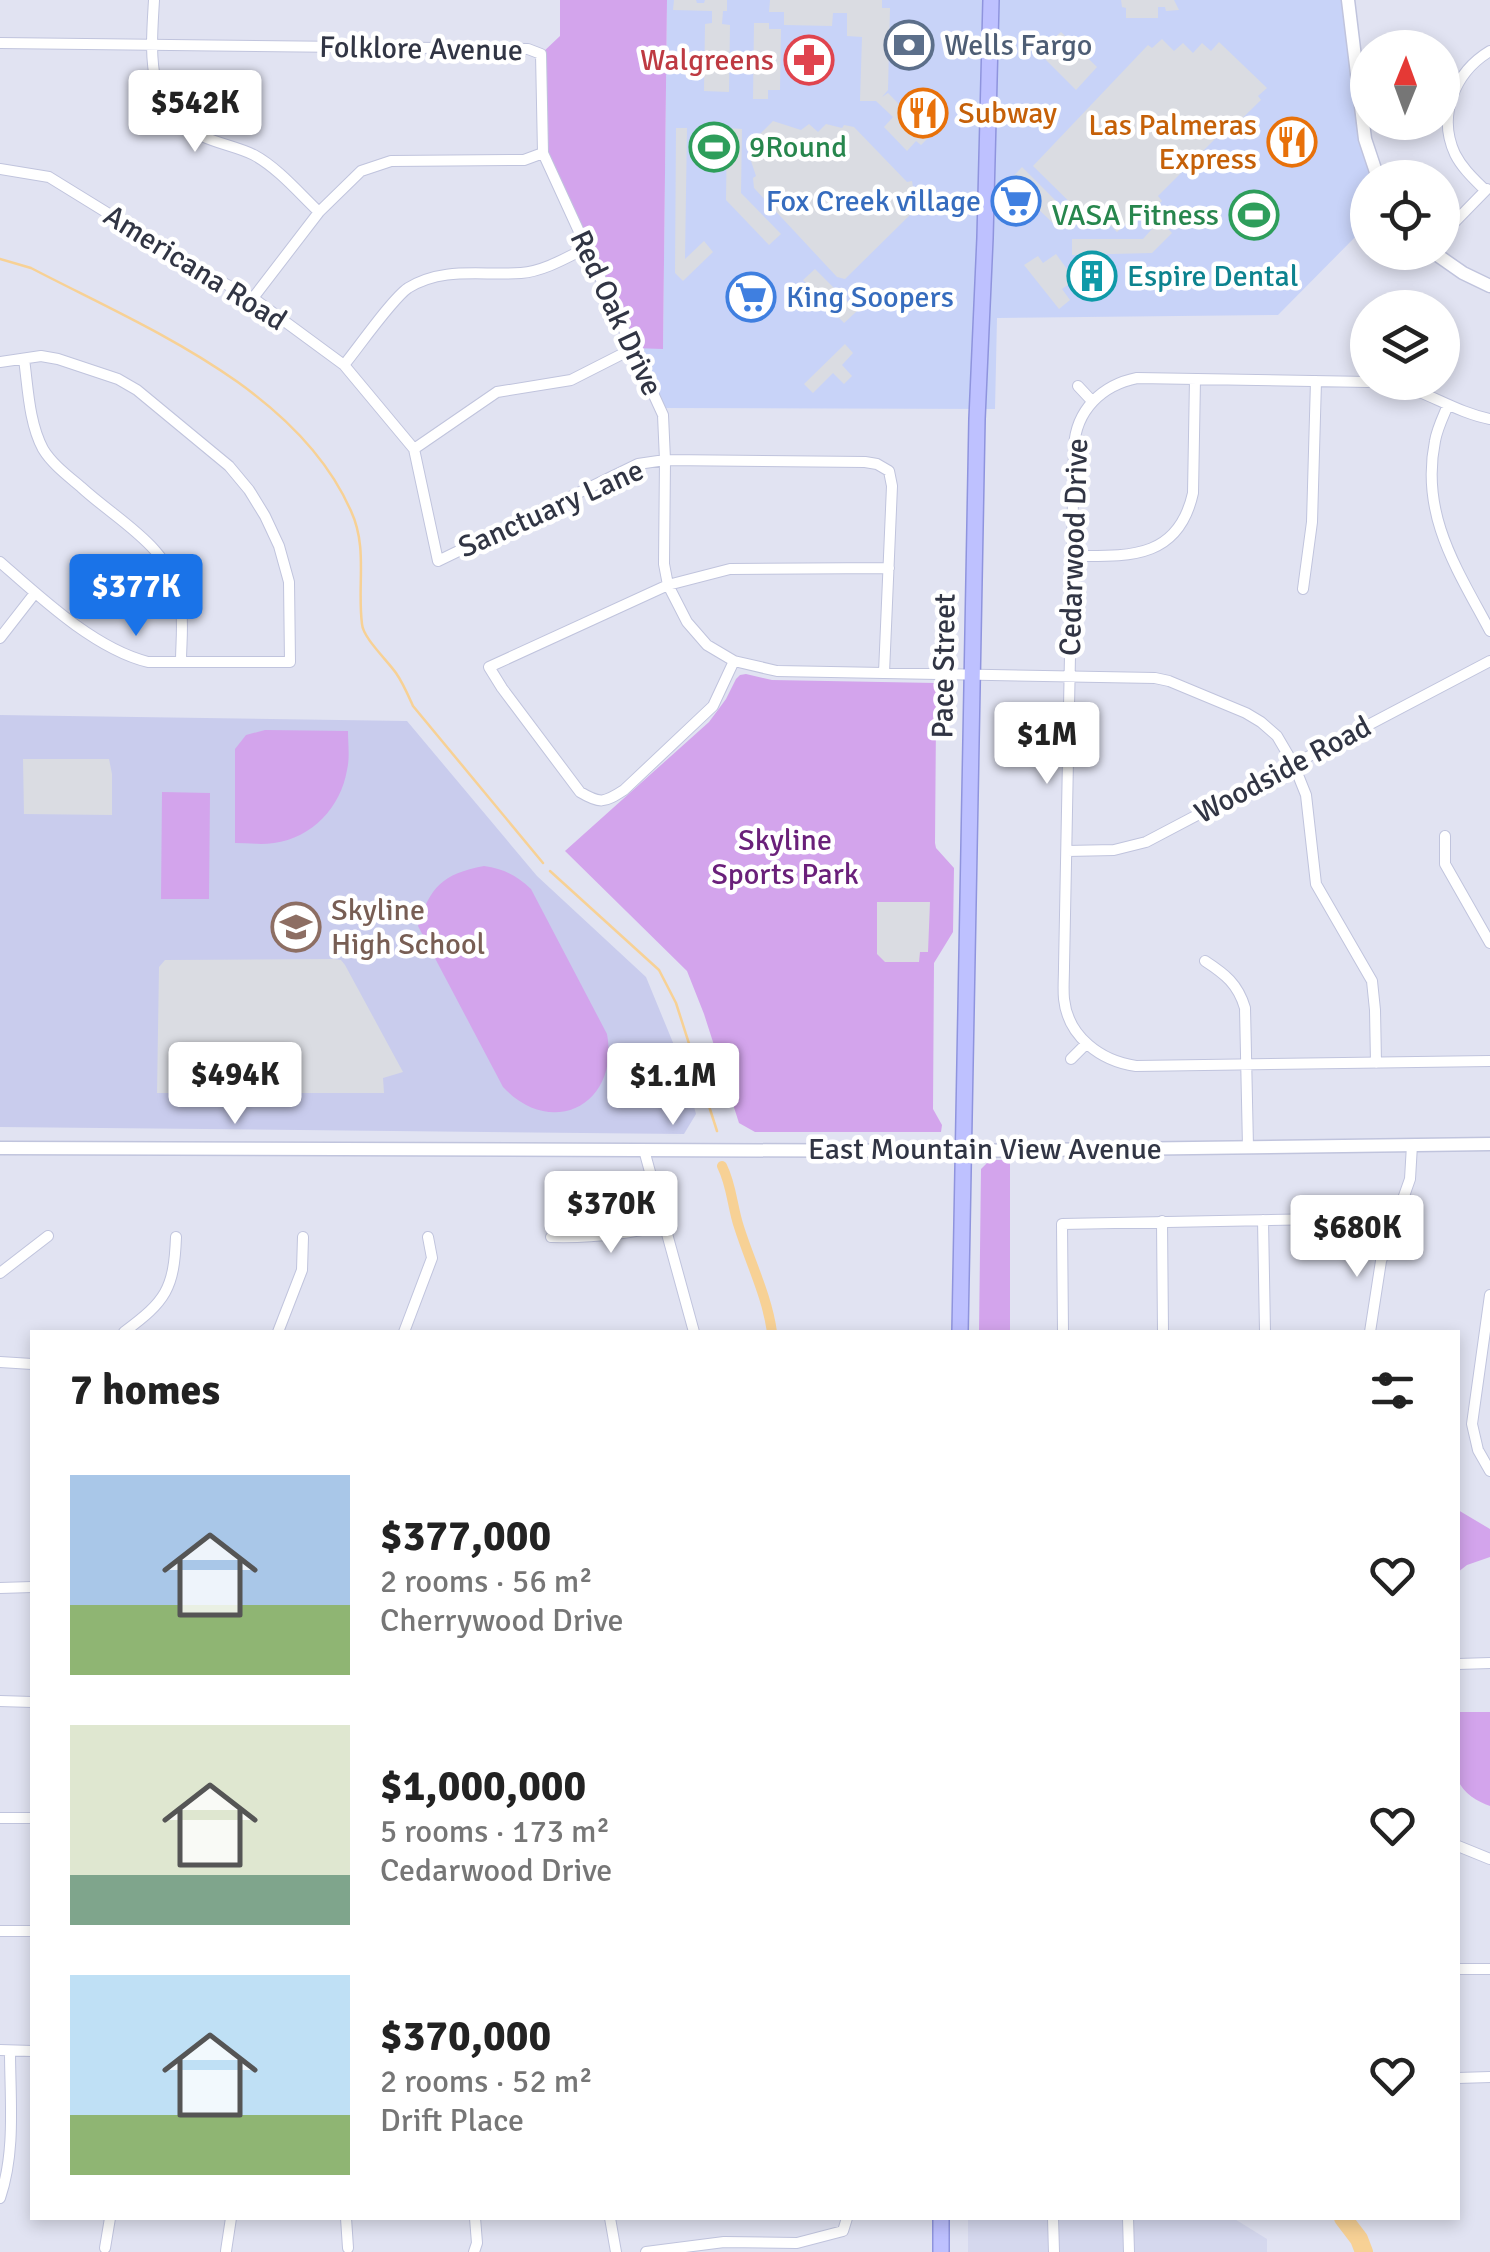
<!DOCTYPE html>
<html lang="en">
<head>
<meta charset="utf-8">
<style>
	:root { --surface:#fff; --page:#f6f6f6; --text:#222; --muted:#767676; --accent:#1a73e8 }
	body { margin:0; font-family:Signika,sans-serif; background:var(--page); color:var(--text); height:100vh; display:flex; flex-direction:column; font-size:38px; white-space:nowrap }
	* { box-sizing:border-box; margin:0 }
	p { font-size:32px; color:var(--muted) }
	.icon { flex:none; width:55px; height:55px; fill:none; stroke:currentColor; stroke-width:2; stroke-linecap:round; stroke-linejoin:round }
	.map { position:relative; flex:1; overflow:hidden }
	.side { position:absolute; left:30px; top:1330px; width:1430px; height:890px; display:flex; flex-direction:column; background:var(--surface); border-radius:0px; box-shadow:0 5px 15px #0003 }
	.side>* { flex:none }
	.needle { width:65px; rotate:1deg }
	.fabs { position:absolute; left:1350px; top:30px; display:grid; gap:20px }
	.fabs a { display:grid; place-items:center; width:110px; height:110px; border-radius:50%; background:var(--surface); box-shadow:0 5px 15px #0003; font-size:50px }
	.price { position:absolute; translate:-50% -85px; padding:0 22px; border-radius:10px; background:#fff; color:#222; font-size:32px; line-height:65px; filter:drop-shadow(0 2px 5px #0008) }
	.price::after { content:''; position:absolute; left:50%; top:60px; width:30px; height:22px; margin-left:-15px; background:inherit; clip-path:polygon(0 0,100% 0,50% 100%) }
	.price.selected { background:var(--accent); color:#fff }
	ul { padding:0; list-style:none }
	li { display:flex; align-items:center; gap:30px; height:250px; padding:0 40px }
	li span { display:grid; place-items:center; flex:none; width:280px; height:200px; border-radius:0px; color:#555 }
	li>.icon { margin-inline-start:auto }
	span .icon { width:120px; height:120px; fill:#fffc; stroke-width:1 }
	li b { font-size:42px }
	h2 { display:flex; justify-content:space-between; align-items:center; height:120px; padding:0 40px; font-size:42px }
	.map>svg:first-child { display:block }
</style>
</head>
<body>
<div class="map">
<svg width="1490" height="2252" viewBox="0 0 1490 2252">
	<rect width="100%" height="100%" fill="#e1e3f2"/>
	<path fill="#d5d8ee" d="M 968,2218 L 1233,2218 L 1267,2239 L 1267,2252 L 968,2252 Z"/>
	<path fill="#c8d3f8" d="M 667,0 L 1348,0 L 1378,177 L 1368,178 L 1367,225 L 1278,315 L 997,318 L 995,409 L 660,408 L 634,348 L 663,348 Z"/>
	<path fill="#c9cced" d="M 0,715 L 407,721 L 537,876 L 646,977 L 683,1067 L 696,1114 L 684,1134 L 0,1127 Z"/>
	<path fill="#d3a4ec" d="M 560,0 L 667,0 L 663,349 L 634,348 L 543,153 L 541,54 L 560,36 Z
		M 746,674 L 772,680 L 936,683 C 956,691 946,707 936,720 L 935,843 L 936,848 L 954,868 L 953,932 L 934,963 L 933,1109 L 942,1125 L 941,1132 L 755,1132 L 739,1123 L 704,1014 L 687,971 L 565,851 L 709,722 L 726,699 L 736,679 L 740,675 Z
		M 265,730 L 348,731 C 348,744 350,758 347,770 C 341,807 312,838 274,843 C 261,845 248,843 235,843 L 235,749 L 246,735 Z
		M 162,792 L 210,793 L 209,899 L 161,899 Z
		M 484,866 C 504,869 516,875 531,889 L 607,1034 C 620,1104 552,1140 503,1087 L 418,926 C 430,887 442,874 484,866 Z
		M 993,1160 L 1010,1160 L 1010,1332 L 979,1332 L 981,1169 L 987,1163 Z
		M 1458,1510 L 1490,1529 L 1490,1557 L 1467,1565 L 1458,1572 Z
		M 1458,1712 L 1490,1712 L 1490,1806 C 1478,1802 1463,1793 1458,1780 C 1454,1768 1457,1727 1458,1712 Z"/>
	<path fill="#dadce2" d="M 674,0 L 696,0 L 697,3 L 704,3 L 705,0 L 727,0 L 727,11 L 723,11 L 722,24 L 730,25 L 729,92 L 704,91 L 705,24 L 712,23 L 712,11 L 673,10 Z
		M 770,0 L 882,0 L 882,8 L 890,8 L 888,90 L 882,97 L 888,93 L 930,136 L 921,145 L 916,141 L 907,151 L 884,127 L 893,117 L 876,101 L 860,101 L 862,37 L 847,36 L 847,13 L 833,13 L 832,26 L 784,25 L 784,12 L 769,12 Z
		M 1121,0 L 1174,0 L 1179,10 L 1166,11 L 1165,7 L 1158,7 L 1158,18 L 1126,18 L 1126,8 L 1122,7 Z
		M 754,23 L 769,23 L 769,29 L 781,29 L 780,90 L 768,90 L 768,99 L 753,99 Z
		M 1061,32 L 1097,67 L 1076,90 L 1037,51 L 1048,40 L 1051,41 Z
		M 1162,39 L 1174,51 L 1183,43 L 1193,53 L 1202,43 L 1211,51 L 1219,42 L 1267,88 L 1258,96 L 1261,100 L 1222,138 L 1219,135 L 1158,196 L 1162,201 L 1145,219 L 1142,216 L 1132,226 L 1127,223 L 1117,232 L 1105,220 L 1095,227 L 1033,166 L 1148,45 L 1152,48 Z
		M 773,121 L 801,130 L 809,124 L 818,132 L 826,124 L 842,128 L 844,125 L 854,127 L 907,182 L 912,181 L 914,193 L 901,206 L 914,211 L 845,279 L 837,277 L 754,188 L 753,178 L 756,176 L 751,161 L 761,151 L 757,146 L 750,144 Z
		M 676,128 L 687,128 L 685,259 L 704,241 L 713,252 L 683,281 L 675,273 Z
		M 727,128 L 742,129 L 741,193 L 781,234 L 769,245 L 726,200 Z
		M 1022,167 L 1070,215 L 1057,227 L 1009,181 Z
		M 1160,220 L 1172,233 L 1152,253 L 1072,255 L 1072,239 L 1143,239 Z
		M 1056,254 L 1075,280 L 1062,289 L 1070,300 L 1059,309 L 1024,265 L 1038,256 L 1043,263 Z
		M 815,269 L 857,311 L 844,323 L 803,280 Z
		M 845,344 L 853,353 L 842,365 L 852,376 L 844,384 L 833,373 L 813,393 L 804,384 Z
		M 23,759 L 109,759 L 112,774 L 112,815 L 24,814 Z
		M 877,902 L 930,902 L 928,952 L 920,952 L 919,962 L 885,962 L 877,954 Z
		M 334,959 L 341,960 L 345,965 L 403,1072 L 383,1078 L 384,1093 L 157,1093 L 159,967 L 165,960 Z"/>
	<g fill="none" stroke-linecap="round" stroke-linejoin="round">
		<path stroke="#f7d195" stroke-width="2.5" d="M 0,259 L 31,268 C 144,327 297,388 351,511 C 368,548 357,585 362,624 C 363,638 387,660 396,673 C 403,683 408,695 413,706 L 543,863
			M 550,871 L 659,970 L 676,1003 L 717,1131"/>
		<path stroke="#f7d195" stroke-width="10" d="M 722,1166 C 732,1186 732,1206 739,1227 C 750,1262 767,1296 772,1332"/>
		<path stroke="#f7d195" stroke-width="18" d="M 1343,2218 L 1359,2239 L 1364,2252"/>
		<g stroke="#c0c4dd" stroke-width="12">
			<path id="minor" d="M 154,0 C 151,53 144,111 202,136 C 219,144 238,147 254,155 C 278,168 299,193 319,212
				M 0,43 L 528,49 L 541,54 L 543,153 L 663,415 L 665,460 L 664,564 L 668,585 L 687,622 L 707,645 L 734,661 L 777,671 L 1155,678 L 1169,681 L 1246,713 L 1261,722 L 1277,736 L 1294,765 L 1306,795 L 1316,884 L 1372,981 L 1375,1010 L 1376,1063
				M 0,169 L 49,177 L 208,275 L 253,298 L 344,365 L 414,449 L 438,561 L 638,464 L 665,460 L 865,462 L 877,464 L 889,471 L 892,486 L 884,673
				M 1485,190 C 1474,179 1462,168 1455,154 C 1437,115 1455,72 1490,51
				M 1442,235 L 1487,189
				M 253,298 L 319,212 L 361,171 L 391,161 L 524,160 L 543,153
				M 24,359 C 28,388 29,423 43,449 C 52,464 68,476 81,487 C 119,522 170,546 180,600 C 184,620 181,642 181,662
				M 0,362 L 41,356 L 58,359 L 118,379 L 137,390 L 229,466 L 249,490 L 265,516 L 279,546 L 289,582 L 290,662 L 148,662 C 95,649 41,598 0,562
				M 344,365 C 358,348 392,299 408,288 C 444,266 482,276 521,273 C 544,271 566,258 586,248
				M 1368,382 L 1137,378 C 1102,385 1076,410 1074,447 L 1064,967 C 1064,977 1063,989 1064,999 C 1068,1037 1101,1061 1136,1066 L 1490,1061
				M 1388,382 C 1424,389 1454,412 1490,419
				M 1078,386 L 1092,401
				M 1448,405 C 1443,417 1437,429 1435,441 C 1420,515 1457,569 1490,631
				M 414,449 L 497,392 L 571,380 L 634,348
				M 1071,556 C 1126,556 1178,561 1193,493 L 1195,379
				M 1303,589 L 1312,522 L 1316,381
				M 0,638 L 35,593
				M 734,661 L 713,706 L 624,790 C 604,803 600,804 580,792 L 502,688 L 489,667 L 668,585 L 730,569 L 889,568
				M 1445,836 L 1445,864 L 1490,943
				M 1067,851 L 1114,850 L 1146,842 L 1490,661
				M 1205,961 C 1225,974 1238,984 1245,1008 L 1248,1147
				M 1071,1059 L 1086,1044
				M 644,1150 L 694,1332
				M 1263,1220 L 1265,1332
				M 1162,1221 L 1163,1332
				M 551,1237 C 591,1238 626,1235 664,1225
				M 0,1273 L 48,1236
				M 1490,1295 L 1472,1424 L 1478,1450 L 1490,1471
				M 124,1332 C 166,1301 174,1289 176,1237
				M 278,1332 L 302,1270 L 303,1237
				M 404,1332 L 432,1258 L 428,1237
				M 1063,1332 L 1062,1224 L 1322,1219 L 1342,1222 L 1389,1237
				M 1370,1332 L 1381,1261 L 1410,1179 L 1412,1145
				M 0,1362 L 32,1364
				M 0,1588 L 32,1587
				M 1458,1664 L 1490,1663
				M 0,1701 L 32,1702
				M 0,1818 L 32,1818
				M 1458,1846 L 1490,1859
				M 0,1931 L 32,1931
				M 1458,1969 L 1490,1969
				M 0,2050 L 32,2051
				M 1458,2078 L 1490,2077
				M 0,2198 C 16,2151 10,2099 10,2051
				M 346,2218 L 348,2248
				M 610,2218 L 616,2252
				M 1053,2218 L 1054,2252
				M 1128,2218 L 1129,2252
				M 105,2248 L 110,2218
				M 226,2251 L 231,2218
				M 474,2252 L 477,2243 L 475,2218
				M 646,2252 L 724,2242 L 797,2243 L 843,2231 L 847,2218"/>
		</g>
		<g stroke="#c0c4dd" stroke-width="15">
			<path id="tertiary" d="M 1348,0 L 1365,139 L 1378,178
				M 1433,252 L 1463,273 L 1490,286
				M 0,1148 L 963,1151 L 1490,1144"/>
		</g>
		<g stroke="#8f94de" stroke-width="18">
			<path id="secondary" d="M 960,1332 L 977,419 L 985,238 L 991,0
				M 941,2252 L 941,2218"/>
		</g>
		<use href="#minor" stroke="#fff" stroke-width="10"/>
		<use href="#tertiary" stroke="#fff" stroke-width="12"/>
		<use href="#secondary" stroke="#bec1ff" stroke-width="15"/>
	</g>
	<defs>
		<g id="bank-ring" transform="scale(2.5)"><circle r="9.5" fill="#fff" stroke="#5c6f8a" stroke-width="1.5"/><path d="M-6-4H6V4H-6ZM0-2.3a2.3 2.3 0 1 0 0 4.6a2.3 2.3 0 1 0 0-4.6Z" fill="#5c6f8a"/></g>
		<g id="pharmacy-ring" transform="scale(2.5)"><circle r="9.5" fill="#fff" stroke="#e0444e" stroke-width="1.5"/><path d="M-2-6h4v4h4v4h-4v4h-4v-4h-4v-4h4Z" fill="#e0444e"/></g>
		<g id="restaurant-ring" transform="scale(2.5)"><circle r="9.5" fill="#fff" stroke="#e8710a" stroke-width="1.5"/><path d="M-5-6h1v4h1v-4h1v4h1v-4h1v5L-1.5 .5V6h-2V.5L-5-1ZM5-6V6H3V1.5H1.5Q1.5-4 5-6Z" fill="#e8710a"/></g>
		<g id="stadium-ring" transform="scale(2.5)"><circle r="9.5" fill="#fff" stroke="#2e9e5b" stroke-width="1.5"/><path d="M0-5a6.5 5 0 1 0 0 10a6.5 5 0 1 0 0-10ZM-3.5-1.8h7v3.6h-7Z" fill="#2e9e5b"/></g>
		<g id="supermarket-ring" transform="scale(2.5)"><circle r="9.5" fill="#fff" stroke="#3f7fe0" stroke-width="1.5"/><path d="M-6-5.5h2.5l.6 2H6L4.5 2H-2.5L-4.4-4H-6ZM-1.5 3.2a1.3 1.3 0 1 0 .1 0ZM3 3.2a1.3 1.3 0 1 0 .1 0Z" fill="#3f7fe0"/></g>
		<g id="building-ring" transform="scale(2.5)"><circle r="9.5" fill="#fff" stroke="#0f9aa8" stroke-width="1.5"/><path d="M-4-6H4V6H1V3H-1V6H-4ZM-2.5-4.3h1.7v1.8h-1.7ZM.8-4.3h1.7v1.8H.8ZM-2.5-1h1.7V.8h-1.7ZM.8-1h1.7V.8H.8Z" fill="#0f9aa8"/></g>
		<g id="school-ring" transform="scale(2.5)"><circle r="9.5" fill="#fff" stroke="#8d6e63" stroke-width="1.5"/><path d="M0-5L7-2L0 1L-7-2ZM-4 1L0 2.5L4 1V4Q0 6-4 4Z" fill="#8d6e63"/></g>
	</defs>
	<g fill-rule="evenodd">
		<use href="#bank-ring" x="909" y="45"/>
		<use href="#pharmacy-ring" x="809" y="60"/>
		<use href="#restaurant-ring" x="923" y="113"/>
		<use href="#restaurant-ring" x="1292" y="142"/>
		<use href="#stadium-ring" x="714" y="147"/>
		<use href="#supermarket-ring" x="1016" y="201"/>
		<use href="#stadium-ring" x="1254" y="215"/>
		<use href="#building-ring" x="1092" y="276"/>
		<use href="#supermarket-ring" x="751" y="297"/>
		<use href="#school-ring" x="296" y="927"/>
	</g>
	<g text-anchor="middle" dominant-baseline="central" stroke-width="9" stroke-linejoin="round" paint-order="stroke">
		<g font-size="30" fill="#4e5e75" stroke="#fff" text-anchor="start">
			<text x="944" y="45">Wells Fargo</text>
		</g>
		<g font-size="30" fill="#313544" stroke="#fff">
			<text transform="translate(421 49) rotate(1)">Folklore Avenue</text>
			<text transform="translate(195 268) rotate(32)">Americana Road</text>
			<text transform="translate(616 313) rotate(65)">Red Oak Drive</text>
			<text transform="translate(551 509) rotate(-24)">Sanctuary Lane</text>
			<text transform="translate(1074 547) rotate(-88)">Cedarwood Drive</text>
			<text transform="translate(944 666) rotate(-89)">Pace Street</text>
			<text transform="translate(1283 770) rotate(-28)">Woodside Road</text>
			<text x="985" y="1149">East Mountain View Avenue</text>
		</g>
		<g font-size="30" fill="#be3a42" stroke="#fff" text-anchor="end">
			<text x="774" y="60">Walgreens</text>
		</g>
		<g font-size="30" fill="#c56008" stroke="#fff" text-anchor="start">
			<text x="958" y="113">Subway</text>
			<text x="1257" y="125" text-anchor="end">Las Palmeras<tspan x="1257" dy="34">Express</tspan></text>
		</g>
		<g font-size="30" fill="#27864d" stroke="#fff" text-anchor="start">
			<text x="749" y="147">9Round</text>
			<text x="1219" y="215" text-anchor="end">VASA Fitness</text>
		</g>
		<g font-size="30" fill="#366cbe" stroke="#fff" text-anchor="end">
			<text x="981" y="201">Fox Creek village</text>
			<text x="786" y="297" text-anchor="start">King Soopers</text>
		</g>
		<g font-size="30" fill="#0d838f" stroke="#fff" text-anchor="start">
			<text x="1127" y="276">Espire Dental</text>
		</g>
		<g font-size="30" fill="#6a207a" stroke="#fff">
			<text x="785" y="840">Skyline<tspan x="785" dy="34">Sports Park</tspan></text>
		</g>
		<g font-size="30" fill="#785e54" stroke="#fff" text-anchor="start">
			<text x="331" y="910">Skyline<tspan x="331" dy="34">High School</tspan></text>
		</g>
	</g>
</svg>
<div class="fabs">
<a><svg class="needle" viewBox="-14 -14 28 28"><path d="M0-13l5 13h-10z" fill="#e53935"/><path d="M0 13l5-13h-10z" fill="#767676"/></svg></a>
<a><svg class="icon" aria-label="locate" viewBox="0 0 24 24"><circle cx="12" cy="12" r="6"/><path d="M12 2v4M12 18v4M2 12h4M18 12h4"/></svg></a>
<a><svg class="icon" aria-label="layers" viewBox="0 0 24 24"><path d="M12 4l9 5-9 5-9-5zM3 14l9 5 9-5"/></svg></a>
</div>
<b class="price" style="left:195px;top:155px">$542K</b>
<b class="price selected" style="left:136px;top:639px">$377K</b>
<b class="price" style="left:1047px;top:787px">$1M</b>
<b class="price" style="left:235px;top:1127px">$494K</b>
<b class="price" style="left:673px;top:1128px">$1.1M</b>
<b class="price" style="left:611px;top:1256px">$370K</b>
<b class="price" style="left:1357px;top:1280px">$680K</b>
<section class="side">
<h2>7 homes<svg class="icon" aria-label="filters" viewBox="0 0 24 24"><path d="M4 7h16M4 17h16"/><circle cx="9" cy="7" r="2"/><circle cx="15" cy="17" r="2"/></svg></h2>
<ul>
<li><span style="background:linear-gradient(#a9c7e8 65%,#8fb573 0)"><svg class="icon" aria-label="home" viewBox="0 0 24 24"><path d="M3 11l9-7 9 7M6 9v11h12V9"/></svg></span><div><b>$377,000</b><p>2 rooms · 56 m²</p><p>Cherrywood Drive</p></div><svg class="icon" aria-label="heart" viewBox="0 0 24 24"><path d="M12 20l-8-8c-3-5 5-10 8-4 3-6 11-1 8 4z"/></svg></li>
<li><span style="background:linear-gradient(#dfe7d0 75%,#7fa58c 0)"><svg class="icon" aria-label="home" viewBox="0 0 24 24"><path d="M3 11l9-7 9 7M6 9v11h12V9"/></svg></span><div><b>$1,000,000</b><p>5 rooms · 173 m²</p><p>Cedarwood Drive</p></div><svg class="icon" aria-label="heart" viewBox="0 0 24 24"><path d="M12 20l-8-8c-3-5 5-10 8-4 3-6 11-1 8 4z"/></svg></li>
<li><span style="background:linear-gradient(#bfe0f5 70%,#8fb573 0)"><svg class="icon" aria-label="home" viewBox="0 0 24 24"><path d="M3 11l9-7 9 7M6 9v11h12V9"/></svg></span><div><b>$370,000</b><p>2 rooms · 52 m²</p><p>Drift Place</p></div><svg class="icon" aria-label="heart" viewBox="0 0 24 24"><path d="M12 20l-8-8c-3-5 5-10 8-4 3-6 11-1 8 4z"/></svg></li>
</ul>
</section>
</div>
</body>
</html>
